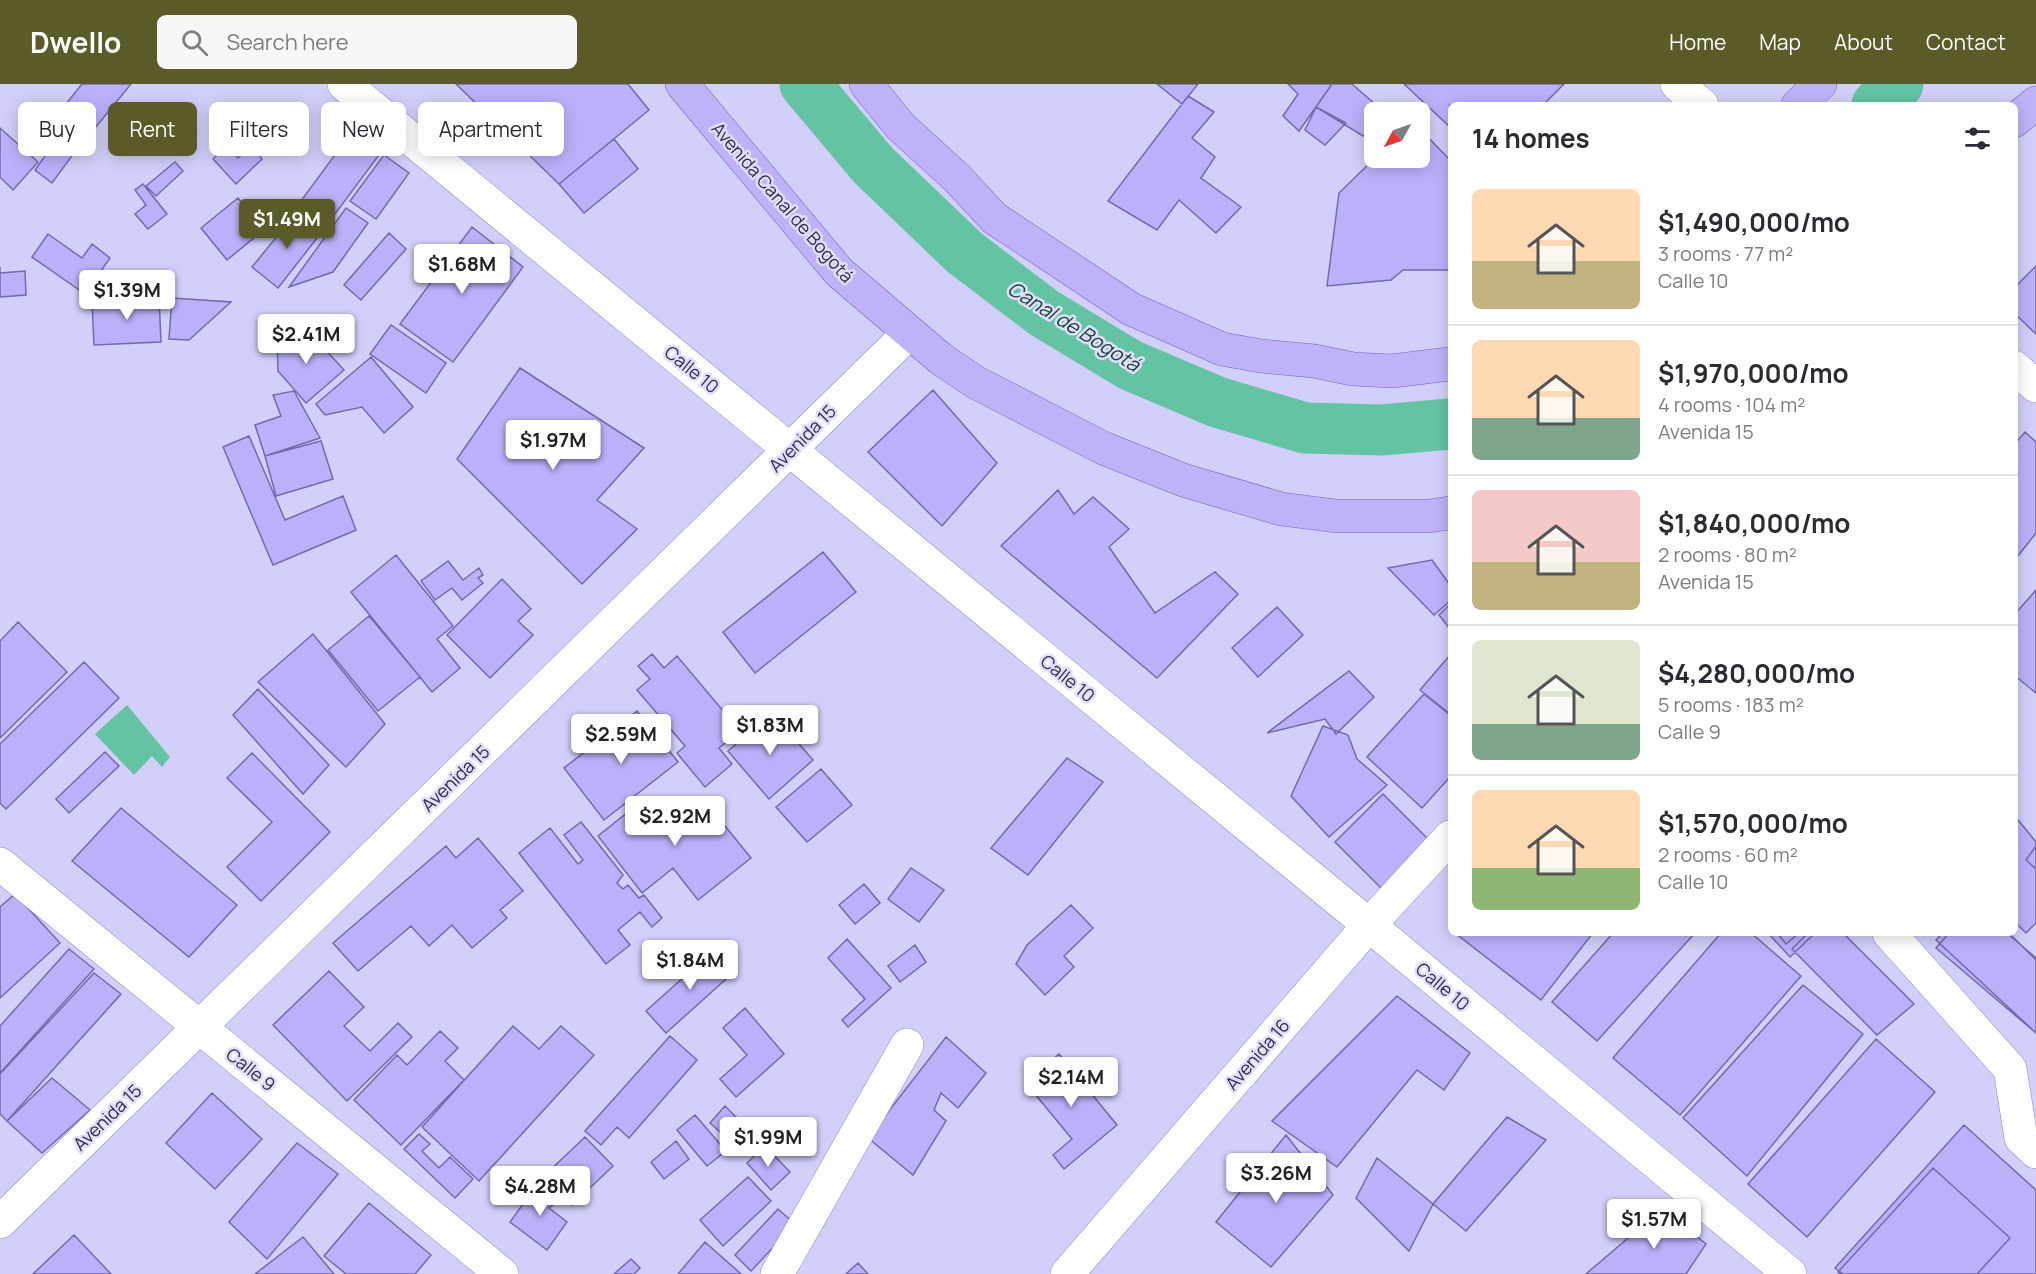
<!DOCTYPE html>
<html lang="en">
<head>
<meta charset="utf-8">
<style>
	:root { --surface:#fff; --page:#f7f7f7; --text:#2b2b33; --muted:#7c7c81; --line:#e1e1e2; --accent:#5a5b28 }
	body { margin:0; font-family:Manrope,sans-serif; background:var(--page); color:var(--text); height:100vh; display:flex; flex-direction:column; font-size:22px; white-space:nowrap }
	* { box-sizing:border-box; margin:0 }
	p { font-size:20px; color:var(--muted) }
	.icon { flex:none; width:33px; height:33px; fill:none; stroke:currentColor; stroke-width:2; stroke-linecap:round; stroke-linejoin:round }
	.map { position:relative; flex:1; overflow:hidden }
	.panel { position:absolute; left:1448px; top:18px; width:570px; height:834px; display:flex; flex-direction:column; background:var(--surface); border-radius:9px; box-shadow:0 3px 15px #0003 }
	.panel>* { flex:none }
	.hud { position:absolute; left:18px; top:18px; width:570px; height:54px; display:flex; gap:12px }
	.needle { width:39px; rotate:230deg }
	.fabs { position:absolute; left:1364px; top:18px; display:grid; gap:12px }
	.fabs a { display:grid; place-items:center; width:66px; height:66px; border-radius:9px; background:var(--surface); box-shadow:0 3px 15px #0003; font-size:30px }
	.price { position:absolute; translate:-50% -51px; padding:0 14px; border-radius:6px; background:#fff; color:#222; font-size:20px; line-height:39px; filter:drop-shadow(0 2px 3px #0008) }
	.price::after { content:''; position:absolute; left:50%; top:36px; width:18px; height:14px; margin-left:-9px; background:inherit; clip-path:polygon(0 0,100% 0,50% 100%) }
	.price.on { background:var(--accent); color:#fff }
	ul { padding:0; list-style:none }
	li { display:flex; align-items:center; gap:18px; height:150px; padding:0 24px }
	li+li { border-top:2px solid var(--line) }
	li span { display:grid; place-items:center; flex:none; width:168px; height:120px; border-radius:9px; color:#555 }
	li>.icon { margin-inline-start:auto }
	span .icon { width:72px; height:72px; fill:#fffc; stroke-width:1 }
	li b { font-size:26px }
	h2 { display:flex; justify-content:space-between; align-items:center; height:72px; padding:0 24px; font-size:26px }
	.pill { padding:0 21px; border-radius:9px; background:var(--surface); box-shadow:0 3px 15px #0003; font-size:21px; line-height:54px }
	.pill.on { background:var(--accent); color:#fff }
	header { display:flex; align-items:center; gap:36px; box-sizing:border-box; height:84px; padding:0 30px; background:var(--accent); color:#fff }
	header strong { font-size:28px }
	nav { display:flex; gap:33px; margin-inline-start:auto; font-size:21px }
	.search { width:420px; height:54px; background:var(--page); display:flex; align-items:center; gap:15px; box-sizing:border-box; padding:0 21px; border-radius:9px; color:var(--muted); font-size:22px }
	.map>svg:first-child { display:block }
</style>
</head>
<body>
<header>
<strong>Dwello</strong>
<div class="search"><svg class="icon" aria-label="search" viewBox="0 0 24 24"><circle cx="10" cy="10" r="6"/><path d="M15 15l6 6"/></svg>Search here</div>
<nav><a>Home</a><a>Map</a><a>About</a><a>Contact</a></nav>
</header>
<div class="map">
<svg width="2036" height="1190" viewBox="0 0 2036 1190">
	<rect width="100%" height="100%" fill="#d2cffa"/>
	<path fill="#64c3a3" d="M 127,621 L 170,673 L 162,683 L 152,672 L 134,691 L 95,650 Z"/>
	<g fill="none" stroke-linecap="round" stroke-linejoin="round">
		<path stroke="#64c3a3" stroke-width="51" d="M 805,0 L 873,81 L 965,169 L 1044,229 L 1130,281 L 1217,318 L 1305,344 L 1381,346 L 1450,340
			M 1877,21 L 1898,0"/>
	</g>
	<path fill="#bab1fa" stroke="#736aac" stroke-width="1.5" d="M 82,0 L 131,0 L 91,49 L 62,25 Z
		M 456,0 L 628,0 L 649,26 L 559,100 Z
		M 1157,0 L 1198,0 L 1182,20 Z
		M 1288,0 L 1332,0 L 1299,47 L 1283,32 L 1298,10 Z
		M 1332,0 L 1352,0 L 1384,28 L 1374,28 L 1374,40 L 1363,52 L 1316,23 Z
		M 1404,0 L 1564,0 L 1543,21 L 1450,21 L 1450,43 Z
		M 1188,12 L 1214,28 L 1192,54 L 1215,73 L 1201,94 L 1241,123 L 1216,149 L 1179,116 L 1157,146 L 1108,117 Z
		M 1316,23 L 1346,39 L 1325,61 L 1305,46 Z
		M 45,40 L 77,65 L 52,99 L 35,86 L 45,72 L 29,60 Z
		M 0,44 L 38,78 L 13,106 L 0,93 Z
		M 1419,44 L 1450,76 L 1450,186 L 1403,186 L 1391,196 L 1327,202 L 1339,109 L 1375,74 L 1419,74 Z
		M 351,49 L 379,71 L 326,142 L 298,121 Z
		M 614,55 L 638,85 L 584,129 L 559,100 Z
		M 226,62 L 238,74 L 251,62 L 262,75 L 236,100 L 213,75 Z
		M 384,71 L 409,89 L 376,135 L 350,117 Z
		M 175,78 L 183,87 L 156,112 L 146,102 Z
		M 143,100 L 167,130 L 148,145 L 135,130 L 146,121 L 135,106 Z
		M 238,114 L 249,128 L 256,123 L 271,140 L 227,176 L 201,144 Z
		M 346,124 L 368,139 L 333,188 L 289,203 Z
		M 296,129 L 321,149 L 278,204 L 252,183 Z
		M 472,143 L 523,183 L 453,278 L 400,240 Z
		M 389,149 L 406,165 L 361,216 L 344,201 Z
		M 48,150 L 82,174 L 92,160 L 110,174 L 85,210 L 32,173 Z
		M 2036,182 L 2036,250 L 2014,229 L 2014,204 Z
		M 0,183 L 0,189 L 25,187 L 26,211 L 0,213 Z
		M 159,213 L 161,258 L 94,261 L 92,217 Z
		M 172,214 L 231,218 L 189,256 L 169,255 Z
		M 391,241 L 446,279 L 426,309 L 370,270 Z
		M 277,252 L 313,252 L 344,286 L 306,319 L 278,287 Z
		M 371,273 L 413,323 L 384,349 L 362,323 L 325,331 L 316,320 Z
		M 520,284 L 644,364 L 597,416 L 637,445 L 582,500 L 457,375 Z
		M 933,306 L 997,379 L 942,442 L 868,368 Z
		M 294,307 L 320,354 L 265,372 L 255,341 L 281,332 L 273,311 Z
		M 2025,348 L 2036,358 L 2036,449 L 2014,477 L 2014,361 Z
		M 249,352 L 285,436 L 343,412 L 356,446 L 273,481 L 223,363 Z
		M 321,357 L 333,395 L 276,412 L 265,372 Z
		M 1058,406 L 1074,430 L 1093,413 L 1129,445 L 1109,463 L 1155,529 L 1215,488 L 1238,510 L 1157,594 L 1001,462 Z
		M 823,468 L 856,508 L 755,589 L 723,548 Z
		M 396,471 L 453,542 L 437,555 L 460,584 L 432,608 L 351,508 Z
		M 1432,476 L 1450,501 L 1450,517 L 1434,531 L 1388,484 Z
		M 448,477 L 463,496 L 479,484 L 483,491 L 478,494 L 483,499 L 462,516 L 452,504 L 435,516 L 421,497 Z
		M 502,495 L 531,525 L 518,537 L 533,551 L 490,594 L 447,551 Z
		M 2036,506 L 2036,609 L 2014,591 L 2014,531 Z
		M 1450,520 L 1450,545 L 1439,531 Z
		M 1277,523 L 1303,551 L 1258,593 L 1232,564 Z
		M 369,532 L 420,593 L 378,627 L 328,566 Z
		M 18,538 L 67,588 L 0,654 L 0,557 Z
		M 313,550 L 385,640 L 346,683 L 258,598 Z
		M 652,570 L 664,584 L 677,572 L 740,647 L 719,664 L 732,680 L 705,703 L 677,669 L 685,662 L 637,606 L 650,595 L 638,582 Z
		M 1450,571 L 1450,630 L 1420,606 Z
		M 84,578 L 119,614 L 6,725 L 0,719 L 0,660 Z
		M 1349,587 L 1374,613 L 1336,650 L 1325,635 L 1267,649 Z
		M 258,605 L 329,681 L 303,710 L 233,631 Z
		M 1424,610 L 1450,631 L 1450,693 L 1422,724 L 1367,673 Z
		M 637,627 L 678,678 L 604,736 L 564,684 Z
		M 772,629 L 813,676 L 769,715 L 728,667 Z
		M 1323,642 L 1348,651 L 1357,675 L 1387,701 L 1329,753 L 1291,712 Z
		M 105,668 L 119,682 L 69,729 L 56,715 Z
		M 252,669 L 330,748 L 261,817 L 227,783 L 272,738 L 227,694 Z
		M 1067,674 L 1103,698 L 1028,791 L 991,764 Z
		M 821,685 L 852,721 L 807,758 L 776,723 Z
		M 1383,710 L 1433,760 L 1385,808 L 1335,758 Z
		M 647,713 L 671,742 L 704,716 L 751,774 L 698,816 L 673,784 L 642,809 L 598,752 Z
		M 121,724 L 237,821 L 189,873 L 72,777 Z
		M 2014,731 L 2036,758 L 2036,839 L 2026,849 L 2014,837 Z
		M 581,738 L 623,791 L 617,799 L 623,805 L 628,801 L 639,814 L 644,811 L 662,834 L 652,843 L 640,828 L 618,846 L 630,861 L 606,880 L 519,769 L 550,744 L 578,780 L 583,776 L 564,751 Z
		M 478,754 L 523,807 L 500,826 L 507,834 L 472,864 L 452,841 L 429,862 L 411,842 L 358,887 L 333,859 L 446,762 L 456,774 Z
		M 2036,762 L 2036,785 L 2026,776 Z
		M 911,784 L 944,806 L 919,838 L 888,815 Z
		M 864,800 L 880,819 L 855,840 L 839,821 Z
		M 15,810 L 60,859 L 0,914 L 0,823 Z
		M 1071,821 L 1093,844 L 1064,872 L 1074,883 L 1045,911 L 1016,880 L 1027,861 Z
		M 1455,849 L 1591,849 L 1592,850 L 1541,916 Z
		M 1613,849 L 1695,849 L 1597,957 L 1552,918 Z
		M 1721,849 L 1751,849 L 1801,892 L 1680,1031 L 1613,974 Z
		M 1768,849 L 1815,849 L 1790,873 Z
		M 1777,849 L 1799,849 L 1786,860 Z
		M 1808,849 L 1843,849 L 1914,920 L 1877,951 L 1792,865 Z
		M 1943,849 L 2009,849 L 2036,876 L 2036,949 L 1936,856 Z
		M 1949,849 L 2007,849 L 2036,874 L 2036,949 L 1936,864 Z
		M 847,855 L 891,904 L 848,943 L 842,936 L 865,915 L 828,874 Z
		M 915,861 L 926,878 L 900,898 L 888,882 Z
		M 69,865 L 94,885 L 0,989 L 0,942 Z
		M 715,865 L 735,887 L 666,949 L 646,927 Z
		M 329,887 L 364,923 L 344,942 L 370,967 L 398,939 L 412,953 L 347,1017 L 273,941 Z
		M 94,889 L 121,910 L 7,1037 L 0,1030 L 0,990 Z
		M 1803,901 L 1863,950 L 1747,1092 L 1683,1034 Z
		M 1397,912 L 1470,969 L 1444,1006 L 1417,986 L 1337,1083 L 1272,1037 Z
		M 745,924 L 784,970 L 736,1013 L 720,995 L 747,971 L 723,944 Z
		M 513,942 L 539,965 L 561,942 L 594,971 L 479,1097 L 422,1043 Z
		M 440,947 L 458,964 L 445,977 L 464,996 L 401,1061 L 354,1016 L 397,971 L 407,981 Z
		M 670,952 L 697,976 L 629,1054 L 617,1043 L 601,1061 L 585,1047 Z
		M 946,953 L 986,989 L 958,1024 L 941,1009 L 934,1026 L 946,1037 L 913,1091 L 868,1054 Z
		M 1876,955 L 1935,1008 L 1807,1153 L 1748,1100 Z
		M 1059,970 L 1117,1041 L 1064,1085 L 1053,1071 L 1072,1055 L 1025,998 Z
		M 52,994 L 90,1026 L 42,1069 L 7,1037 Z
		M 212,1009 L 262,1055 L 215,1105 L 166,1059 Z
		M 725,1022 L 744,1041 L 730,1057 L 710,1039 Z
		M 695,1031 L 726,1067 L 707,1082 L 677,1046 Z
		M 1507,1033 L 1546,1056 L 1466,1147 L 1433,1120 Z
		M 1964,1041 L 2036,1106 L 2036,1190 L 1843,1190 L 1835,1184 Z
		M 419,1050 L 430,1060 L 422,1067 L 439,1084 L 450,1073 L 473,1095 L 455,1114 L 404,1065 Z
		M 1286,1051 L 1333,1111 L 1271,1183 L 1216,1138 Z
		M 585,1053 L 613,1082 L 572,1121 L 544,1092 Z
		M 676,1057 L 689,1075 L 664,1095 L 651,1078 Z
		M 297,1059 L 338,1090 L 267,1175 L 229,1138 Z
		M 765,1062 L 790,1088 L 771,1106 L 747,1079 Z
		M 1377,1074 L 1433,1120 L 1409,1167 L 1356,1114 Z
		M 1933,1084 L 2010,1154 L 1977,1190 L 1840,1190 L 1838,1188 Z
		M 748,1093 L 771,1117 L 723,1162 L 700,1136 Z
		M 541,1095 L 558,1117 L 549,1124 L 567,1138 L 547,1166 L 510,1138 Z
		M 369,1119 L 431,1171 L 415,1190 L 346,1190 L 324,1172 Z
		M 778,1125 L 795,1140 L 751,1187 L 735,1171 Z
		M 1662,1125 L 1706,1160 L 1686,1190 L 1586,1190 Z
		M 74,1151 L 111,1190 L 33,1190 Z
		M 303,1153 L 334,1190 L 255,1190 Z
		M 705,1158 L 741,1190 L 678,1190 Z
		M 631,1175 L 640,1184 L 634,1190 L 614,1190 Z
		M 858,1179 L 868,1190 L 846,1190 Z"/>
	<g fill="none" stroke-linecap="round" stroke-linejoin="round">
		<g stroke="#8f87cb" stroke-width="34">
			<path id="minor" d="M 344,0 L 1369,841 L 1790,1190
				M 1677,0 L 1702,21
				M 2014,283 L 2036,302
				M 0,780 L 502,1190
				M 1889,849 L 2010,985 L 2021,1054 L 2036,1068
				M 0,1138 L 909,249
				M 777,1190 L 907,961
				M 1067,1190 L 1369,841 L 1450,753"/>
		</g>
		<g stroke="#7162b8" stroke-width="34">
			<path id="major" d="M 682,0 L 839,188 L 941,275 L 975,298 L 1103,364 L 1183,396 L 1281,425 L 1336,432 L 1429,432 L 1450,429
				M 866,0 L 900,42 L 957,94 L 994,134 L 1131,225 L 1222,265 L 1261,272 L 1314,277 L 1353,285 L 1392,287 L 1450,280
				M 1798,21 L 1820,0
				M 2014,37 L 2036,19"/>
		</g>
		<use href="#minor" stroke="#fff" stroke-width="33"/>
		<use href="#major" stroke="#bfb2f8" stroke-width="33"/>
	</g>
	<g text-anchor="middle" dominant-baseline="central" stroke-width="5" stroke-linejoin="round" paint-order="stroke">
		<g font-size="18" fill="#312d4a" stroke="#e0defb">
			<text transform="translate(783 118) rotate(49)">Avenida Canal de Bogotá</text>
			<text transform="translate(692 285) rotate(39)">Calle 10</text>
			<text transform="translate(802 354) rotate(-45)">Avenida 15</text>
			<text transform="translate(1068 594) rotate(39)">Calle 10</text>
			<text transform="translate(455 694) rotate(-44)">Avenida 15</text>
			<text transform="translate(1443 902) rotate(40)">Calle 10</text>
			<text transform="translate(1257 970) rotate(-49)">Avenida 16</text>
			<text transform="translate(251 985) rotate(39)">Calle 9</text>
			<text transform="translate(107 1033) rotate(-44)">Avenida 15</text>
		</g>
		<g font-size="20" font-style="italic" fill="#194335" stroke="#e0defb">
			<text transform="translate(1074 242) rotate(32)">Canal de Bogotá</text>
		</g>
	</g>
</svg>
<div class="fabs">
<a><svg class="needle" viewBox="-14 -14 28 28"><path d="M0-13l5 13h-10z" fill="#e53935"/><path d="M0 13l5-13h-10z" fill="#7c7c81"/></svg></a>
</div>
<b class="price on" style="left:287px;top:166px">$1.49M</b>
<b class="price" style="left:462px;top:211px">$1.68M</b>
<b class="price" style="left:127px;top:237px">$1.39M</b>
<b class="price" style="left:306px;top:281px">$2.41M</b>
<b class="price" style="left:553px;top:387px">$1.97M</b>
<b class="price" style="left:770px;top:672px">$1.83M</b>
<b class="price" style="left:621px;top:681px">$2.59M</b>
<b class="price" style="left:675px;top:763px">$2.92M</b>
<b class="price" style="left:690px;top:907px">$1.84M</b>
<b class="price" style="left:1071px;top:1024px">$2.14M</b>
<b class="price" style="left:768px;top:1084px">$1.99M</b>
<b class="price" style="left:1276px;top:1120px">$3.26M</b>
<b class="price" style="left:540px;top:1133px">$4.28M</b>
<b class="price" style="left:1654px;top:1166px">$1.57M</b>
<div class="hud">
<a class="pill">Buy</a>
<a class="pill on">Rent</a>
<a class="pill">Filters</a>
<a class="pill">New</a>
<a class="pill">Apartment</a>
</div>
<section class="panel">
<h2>14 homes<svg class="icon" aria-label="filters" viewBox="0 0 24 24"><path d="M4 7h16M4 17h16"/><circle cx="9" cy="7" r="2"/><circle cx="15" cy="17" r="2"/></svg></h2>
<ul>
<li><span style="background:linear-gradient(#ffd9b3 60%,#c2b280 0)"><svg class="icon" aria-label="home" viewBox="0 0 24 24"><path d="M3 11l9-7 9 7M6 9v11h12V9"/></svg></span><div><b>$1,490,000/mo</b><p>3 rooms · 77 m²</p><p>Calle 10</p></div></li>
<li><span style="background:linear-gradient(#ffd9b3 65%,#7fa58c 0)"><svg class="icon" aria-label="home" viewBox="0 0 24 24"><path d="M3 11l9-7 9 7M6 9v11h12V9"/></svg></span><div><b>$1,970,000/mo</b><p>4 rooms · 104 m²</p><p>Avenida 15</p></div></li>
<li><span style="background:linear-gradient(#f6c9c9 60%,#c2b280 0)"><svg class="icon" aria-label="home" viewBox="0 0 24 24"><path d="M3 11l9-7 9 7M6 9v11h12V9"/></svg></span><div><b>$1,840,000/mo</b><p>2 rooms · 80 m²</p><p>Avenida 15</p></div></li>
<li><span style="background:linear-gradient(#dfe7d0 70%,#7fa58c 0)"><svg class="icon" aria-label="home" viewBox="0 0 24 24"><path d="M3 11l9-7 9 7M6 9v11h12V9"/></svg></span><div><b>$4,280,000/mo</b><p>5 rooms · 183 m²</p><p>Calle 9</p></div></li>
<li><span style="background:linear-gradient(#ffd9b3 65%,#8fb573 0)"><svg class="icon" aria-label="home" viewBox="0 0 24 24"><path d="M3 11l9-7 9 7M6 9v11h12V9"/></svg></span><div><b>$1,570,000/mo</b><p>2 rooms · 60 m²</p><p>Calle 10</p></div></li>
</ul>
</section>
</div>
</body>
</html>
